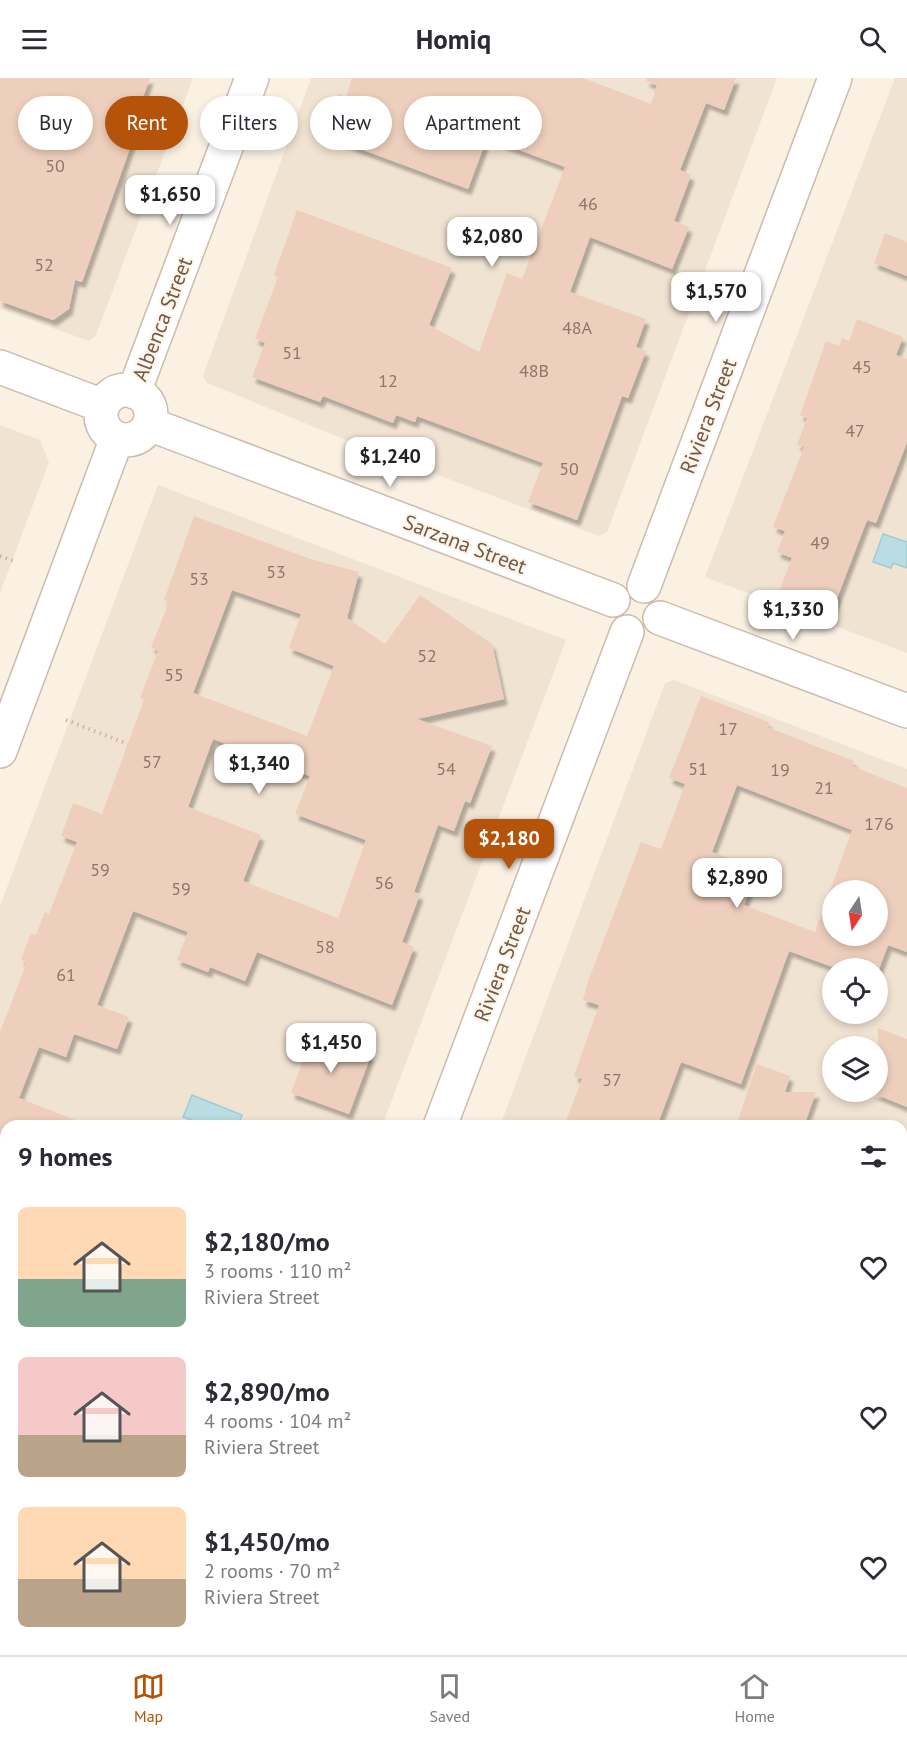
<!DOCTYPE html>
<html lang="en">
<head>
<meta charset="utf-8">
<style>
	:root { --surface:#fff; --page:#f7f7f7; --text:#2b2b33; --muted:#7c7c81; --line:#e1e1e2; --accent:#b45309 }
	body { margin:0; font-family:"PT Sans",sans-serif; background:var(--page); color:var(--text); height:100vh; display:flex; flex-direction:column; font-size:22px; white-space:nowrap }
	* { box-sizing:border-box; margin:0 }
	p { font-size:20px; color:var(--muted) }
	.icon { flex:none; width:33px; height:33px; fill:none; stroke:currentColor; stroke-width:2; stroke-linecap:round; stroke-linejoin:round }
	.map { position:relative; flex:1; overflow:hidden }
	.details { position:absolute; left:0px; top:1042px; width:908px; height:536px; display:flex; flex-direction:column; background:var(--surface); border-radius:18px 18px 0 0; box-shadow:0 3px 9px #0003 }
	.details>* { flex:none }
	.guide { position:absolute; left:18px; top:18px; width:600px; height:54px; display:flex; gap:12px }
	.needle { width:39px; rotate:192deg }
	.buttons { position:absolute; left:822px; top:802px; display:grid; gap:12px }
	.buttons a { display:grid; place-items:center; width:66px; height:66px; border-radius:50%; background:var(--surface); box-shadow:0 3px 9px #0003; font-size:30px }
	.price { position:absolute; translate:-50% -51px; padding:0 14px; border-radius:12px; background:#fff; color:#222; font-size:20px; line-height:39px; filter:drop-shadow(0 2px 3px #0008) }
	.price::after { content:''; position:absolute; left:50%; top:36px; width:18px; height:14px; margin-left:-9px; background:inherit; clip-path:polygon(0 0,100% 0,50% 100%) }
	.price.selected { background:var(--accent); color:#fff }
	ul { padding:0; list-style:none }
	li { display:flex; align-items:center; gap:18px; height:150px; padding:0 18px }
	li span { display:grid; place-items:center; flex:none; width:168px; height:120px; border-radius:9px; color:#555 }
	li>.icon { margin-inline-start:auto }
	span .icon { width:72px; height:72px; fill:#fffc; stroke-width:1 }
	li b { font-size:26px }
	h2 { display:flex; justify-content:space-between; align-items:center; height:72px; padding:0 18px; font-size:26px }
	.chip { padding:0 21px; border-radius:27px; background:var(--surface); box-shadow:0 3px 9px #0003; font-size:21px; line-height:54px }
	.chip.selected { background:var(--accent); color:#fff }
	header { display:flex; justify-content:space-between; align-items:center; height:78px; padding:0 18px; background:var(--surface); font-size:27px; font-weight:600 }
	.tab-bar { display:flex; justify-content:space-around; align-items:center; height:84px; border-top:2px solid var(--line); background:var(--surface); font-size:16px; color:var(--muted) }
	.tab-bar a { display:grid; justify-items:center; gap:3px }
	.tab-bar .selected { color:var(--accent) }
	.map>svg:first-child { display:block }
</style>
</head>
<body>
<header><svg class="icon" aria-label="menu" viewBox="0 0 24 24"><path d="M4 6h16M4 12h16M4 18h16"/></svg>Homiq<svg class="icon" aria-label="search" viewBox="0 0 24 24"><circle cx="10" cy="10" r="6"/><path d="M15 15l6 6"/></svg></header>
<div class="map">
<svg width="907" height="1577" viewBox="0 0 907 1577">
	<defs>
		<filter id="shadow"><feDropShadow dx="3.5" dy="6" stdDeviation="1.5" flood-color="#0004"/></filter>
	</defs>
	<rect width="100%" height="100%" fill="#faf1e3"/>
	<path fill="#f1e3d2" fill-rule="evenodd" d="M 0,0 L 193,0 L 96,257 L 89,263 L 0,231 Z
		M 311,0 L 777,0 L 607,454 L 599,458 L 356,366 L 207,305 L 203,298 Z
		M 895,0 L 907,0 L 907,575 L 705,499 Z
		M 0,347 L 40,362 L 49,384 L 0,515 Z
		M 158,407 L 566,562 L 382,1048 L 6,1048 L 6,1402 L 0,1399 L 0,828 Z
		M 674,602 L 907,691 L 907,1200 L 902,1214 L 902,1048 L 500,1048 L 665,605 ZM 832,813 L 878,813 L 878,858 L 832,858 ZM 832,891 L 878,891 L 878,936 L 832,936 ZM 832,969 L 878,969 L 878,1014 L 832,1014 Z
		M 0,1519 L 6,1522 L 6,1572 L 140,1572 L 154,1577 L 0,1577 Z
		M 456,1572 L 768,1572 L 766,1577 L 469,1577 Z"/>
	<path fill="#b9dde2" stroke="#a0ccd3" stroke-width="1.5" d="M 883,456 L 907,464 L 907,490 L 893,485 L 891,490 L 873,484 Z
		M 192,1017 L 242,1037 L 239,1046 L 234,1044 L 232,1048 L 207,1048 L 183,1039 Z"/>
	<path fill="#eecfbd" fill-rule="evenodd" filter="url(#shadow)" d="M 0,0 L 150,0 L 141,25 L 157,31 L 148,56 L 142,54 L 139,64 L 133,62 L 82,204 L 75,202 L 69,231 L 53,242 L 0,223 Z
		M 352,0 L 583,0 L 651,26 L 657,7 L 646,3 L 647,0 L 736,0 L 724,32 L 706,25 L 680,92 L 691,97 L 674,143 L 689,149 L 672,191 L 590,159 L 570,214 L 646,241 L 636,269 L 646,273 L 628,320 L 622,318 L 577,442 L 528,424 L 543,385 L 417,338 L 415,344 L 396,337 L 393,345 L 323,318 L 320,324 L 252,299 L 265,265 L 255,261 L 278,199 L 274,197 L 297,132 L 452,190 L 429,247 L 479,274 L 507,195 L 522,201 L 565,89 L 487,60 L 468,111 L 323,57 L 339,16 L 346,19 Z
		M 885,155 L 907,164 L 907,198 L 874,185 Z
		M 857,241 L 903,259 L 896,277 L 907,281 L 907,364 L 876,445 L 867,442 L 831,536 L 778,516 L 792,480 L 777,474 L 785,453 L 773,449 L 804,369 L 797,367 L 807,340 L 800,337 L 826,263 L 839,268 L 842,260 L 849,263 Z
		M 194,438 L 310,481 L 359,494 L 347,540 L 385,566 L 420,517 L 492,566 L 504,621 L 417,641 L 492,668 L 470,725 L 465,723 L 454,753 L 438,747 L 414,814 L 420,816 L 402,864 L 414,869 L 392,927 L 257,874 L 245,903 L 210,889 L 208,894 L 177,882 L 188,854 L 133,833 L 97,927 L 129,939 L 117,971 L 74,956 L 66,979 L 39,969 L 19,1020 L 86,1046 L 86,1048 L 6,1048 L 2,1064 L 0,1064 L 0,954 L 27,884 L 21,882 L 31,855 L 36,857 L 45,834 L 49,836 L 77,764 L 61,758 L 73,725 L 102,736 L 144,622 L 140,620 L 158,573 L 151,569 L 169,524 L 164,522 ZM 232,512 L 301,536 L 289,570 L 334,588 L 307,658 L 193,615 ZM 213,661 L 310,698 L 295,736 L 366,762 L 338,840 L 243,803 L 261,757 L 188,729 Z
		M 701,618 L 769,644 L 767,649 L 854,683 L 852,688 L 907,710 L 907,874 L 888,867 L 879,891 L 838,891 L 789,873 L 741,1006 L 681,984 L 657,1048 L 564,1048 L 582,1001 L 574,998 L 599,927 L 583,922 L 587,906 L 641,764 L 661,771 L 685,706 L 669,700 ZM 737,707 L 852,752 L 815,854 L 744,827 L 757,791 L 712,774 ZM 832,813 L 878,813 L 878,858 L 832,858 Z
		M 878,950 L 907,961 L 907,1029 L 870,1014 L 878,1014 L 878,969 L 863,969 L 865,965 L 878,968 Z
		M 313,956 L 371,977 L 349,1036 L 291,1015 Z
		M 757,986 L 790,998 L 785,1014 L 816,1014 L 804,1048 L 736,1048 Z"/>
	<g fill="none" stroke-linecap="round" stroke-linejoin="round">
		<g stroke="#cdbbad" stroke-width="36">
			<path id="minor" d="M 0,289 L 103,328
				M101 337a25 25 0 1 1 50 0a25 25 0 1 1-50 0Z
				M 134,314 L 252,0
				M 149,346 L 613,522
				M 644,508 L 835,0
				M 660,540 L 907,633
				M 0,673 L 117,360
				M 440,1048 L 627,554
				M 0,1459 L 6,1462
				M 305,1572 L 318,1577
				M 229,1577 L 231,1572"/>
		</g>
		<g stroke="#d7d0cd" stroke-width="36">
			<path id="highway" d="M 902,1376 L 907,1361
				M 827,1577 L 829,1572"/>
		</g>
		<path stroke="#d2b3a0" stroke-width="4" stroke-dasharray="1.5 4.5" stroke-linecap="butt" d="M 0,478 L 16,484
			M 66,642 L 128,666
			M 902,1095 L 907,1092"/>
		<use href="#minor" stroke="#fff" stroke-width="33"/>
		<use href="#highway" stroke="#f1b29e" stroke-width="33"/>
	</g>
	<g text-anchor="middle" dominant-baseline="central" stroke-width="4.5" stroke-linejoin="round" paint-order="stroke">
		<g font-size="18" fill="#907668">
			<text x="55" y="87">50</text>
			<text x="588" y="125">46</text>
			<text x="44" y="186">52</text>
			<text x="577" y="249">48A</text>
			<text x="292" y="274">51</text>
			<text x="862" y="288">45</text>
			<text x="534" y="292">48B</text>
			<text x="388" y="302">12</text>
			<text x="855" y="352">47</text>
			<text x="569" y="390">50</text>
			<text x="820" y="464">49</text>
			<text x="276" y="493">53</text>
			<text x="199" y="500">53</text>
			<text x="427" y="577">52</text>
			<text x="174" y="596">55</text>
			<text x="728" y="650">17</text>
			<text x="152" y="683">57</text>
			<text x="446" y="690">54</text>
			<text x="698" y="690">51</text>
			<text x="780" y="691">19</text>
			<text x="824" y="709">21</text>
			<text x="879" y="745">176</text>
			<text x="100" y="791">59</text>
			<text x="384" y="804">56</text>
			<text x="181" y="810">59</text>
			<text x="325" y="868">58</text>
			<text x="66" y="896">61</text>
			<text x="612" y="1001">57</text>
		</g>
		<g font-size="21" fill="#71584b" stroke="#fef5e9">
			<text transform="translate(162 241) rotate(-69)">Albenca Street</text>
			<text transform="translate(708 338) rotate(-69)">Riviera Street</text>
			<text transform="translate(465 466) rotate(21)">Sarzana Street</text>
			<text transform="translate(502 886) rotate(-69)">Riviera Street</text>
		</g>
	</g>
</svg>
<div class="buttons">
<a><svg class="needle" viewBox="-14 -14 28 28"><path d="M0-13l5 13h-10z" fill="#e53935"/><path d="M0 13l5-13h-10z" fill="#7c7c81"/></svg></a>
<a><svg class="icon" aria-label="locate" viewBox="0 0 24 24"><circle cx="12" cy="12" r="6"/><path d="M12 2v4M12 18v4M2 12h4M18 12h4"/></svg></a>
<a><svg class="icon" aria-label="layers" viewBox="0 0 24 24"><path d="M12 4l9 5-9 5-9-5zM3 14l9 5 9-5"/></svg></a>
</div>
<b class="price" style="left:170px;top:148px">$1,650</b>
<b class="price" style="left:492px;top:190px">$2,080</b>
<b class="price" style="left:716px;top:245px">$1,570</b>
<b class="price" style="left:390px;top:410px">$1,240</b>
<b class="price" style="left:793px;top:563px">$1,330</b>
<b class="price" style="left:259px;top:717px">$1,340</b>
<b class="price selected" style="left:509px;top:792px">$2,180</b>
<b class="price" style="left:737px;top:831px">$2,890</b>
<b class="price" style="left:331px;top:996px">$1,450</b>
<div class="guide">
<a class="chip">Buy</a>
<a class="chip selected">Rent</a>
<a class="chip">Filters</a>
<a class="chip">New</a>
<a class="chip">Apartment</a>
</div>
<section class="details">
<h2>9 homes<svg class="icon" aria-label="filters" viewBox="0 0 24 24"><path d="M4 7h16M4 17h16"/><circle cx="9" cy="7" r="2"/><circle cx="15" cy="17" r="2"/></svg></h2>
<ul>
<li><span style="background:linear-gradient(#ffd9b3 60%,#7fa58c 0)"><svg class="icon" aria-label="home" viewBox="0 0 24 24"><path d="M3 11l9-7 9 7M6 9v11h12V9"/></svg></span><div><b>$2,180/mo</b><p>3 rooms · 110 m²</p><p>Riviera Street</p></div><svg class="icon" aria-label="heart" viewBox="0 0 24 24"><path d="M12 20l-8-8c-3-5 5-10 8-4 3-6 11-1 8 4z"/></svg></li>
<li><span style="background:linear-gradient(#f6c9c9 65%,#b9a48a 0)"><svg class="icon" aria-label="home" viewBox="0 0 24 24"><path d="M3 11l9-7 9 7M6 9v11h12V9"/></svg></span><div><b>$2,890/mo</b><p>4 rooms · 104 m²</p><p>Riviera Street</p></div><svg class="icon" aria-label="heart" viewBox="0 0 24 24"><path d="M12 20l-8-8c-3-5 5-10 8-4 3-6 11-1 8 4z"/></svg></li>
<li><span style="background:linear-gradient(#ffd9b3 60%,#b9a48a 0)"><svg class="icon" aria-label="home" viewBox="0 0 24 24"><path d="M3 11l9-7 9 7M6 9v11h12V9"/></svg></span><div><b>$1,450/mo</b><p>2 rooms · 70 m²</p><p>Riviera Street</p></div><svg class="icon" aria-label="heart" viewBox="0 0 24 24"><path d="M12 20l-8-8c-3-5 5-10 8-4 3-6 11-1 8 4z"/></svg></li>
</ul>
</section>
</div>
<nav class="tab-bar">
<a class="selected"><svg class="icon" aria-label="map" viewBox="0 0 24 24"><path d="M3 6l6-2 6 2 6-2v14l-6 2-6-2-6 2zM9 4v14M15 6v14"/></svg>Map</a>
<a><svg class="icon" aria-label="saved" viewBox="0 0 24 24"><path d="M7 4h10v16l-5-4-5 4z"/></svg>Saved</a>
<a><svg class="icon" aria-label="home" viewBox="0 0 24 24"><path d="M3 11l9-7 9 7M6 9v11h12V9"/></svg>Home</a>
</nav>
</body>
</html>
